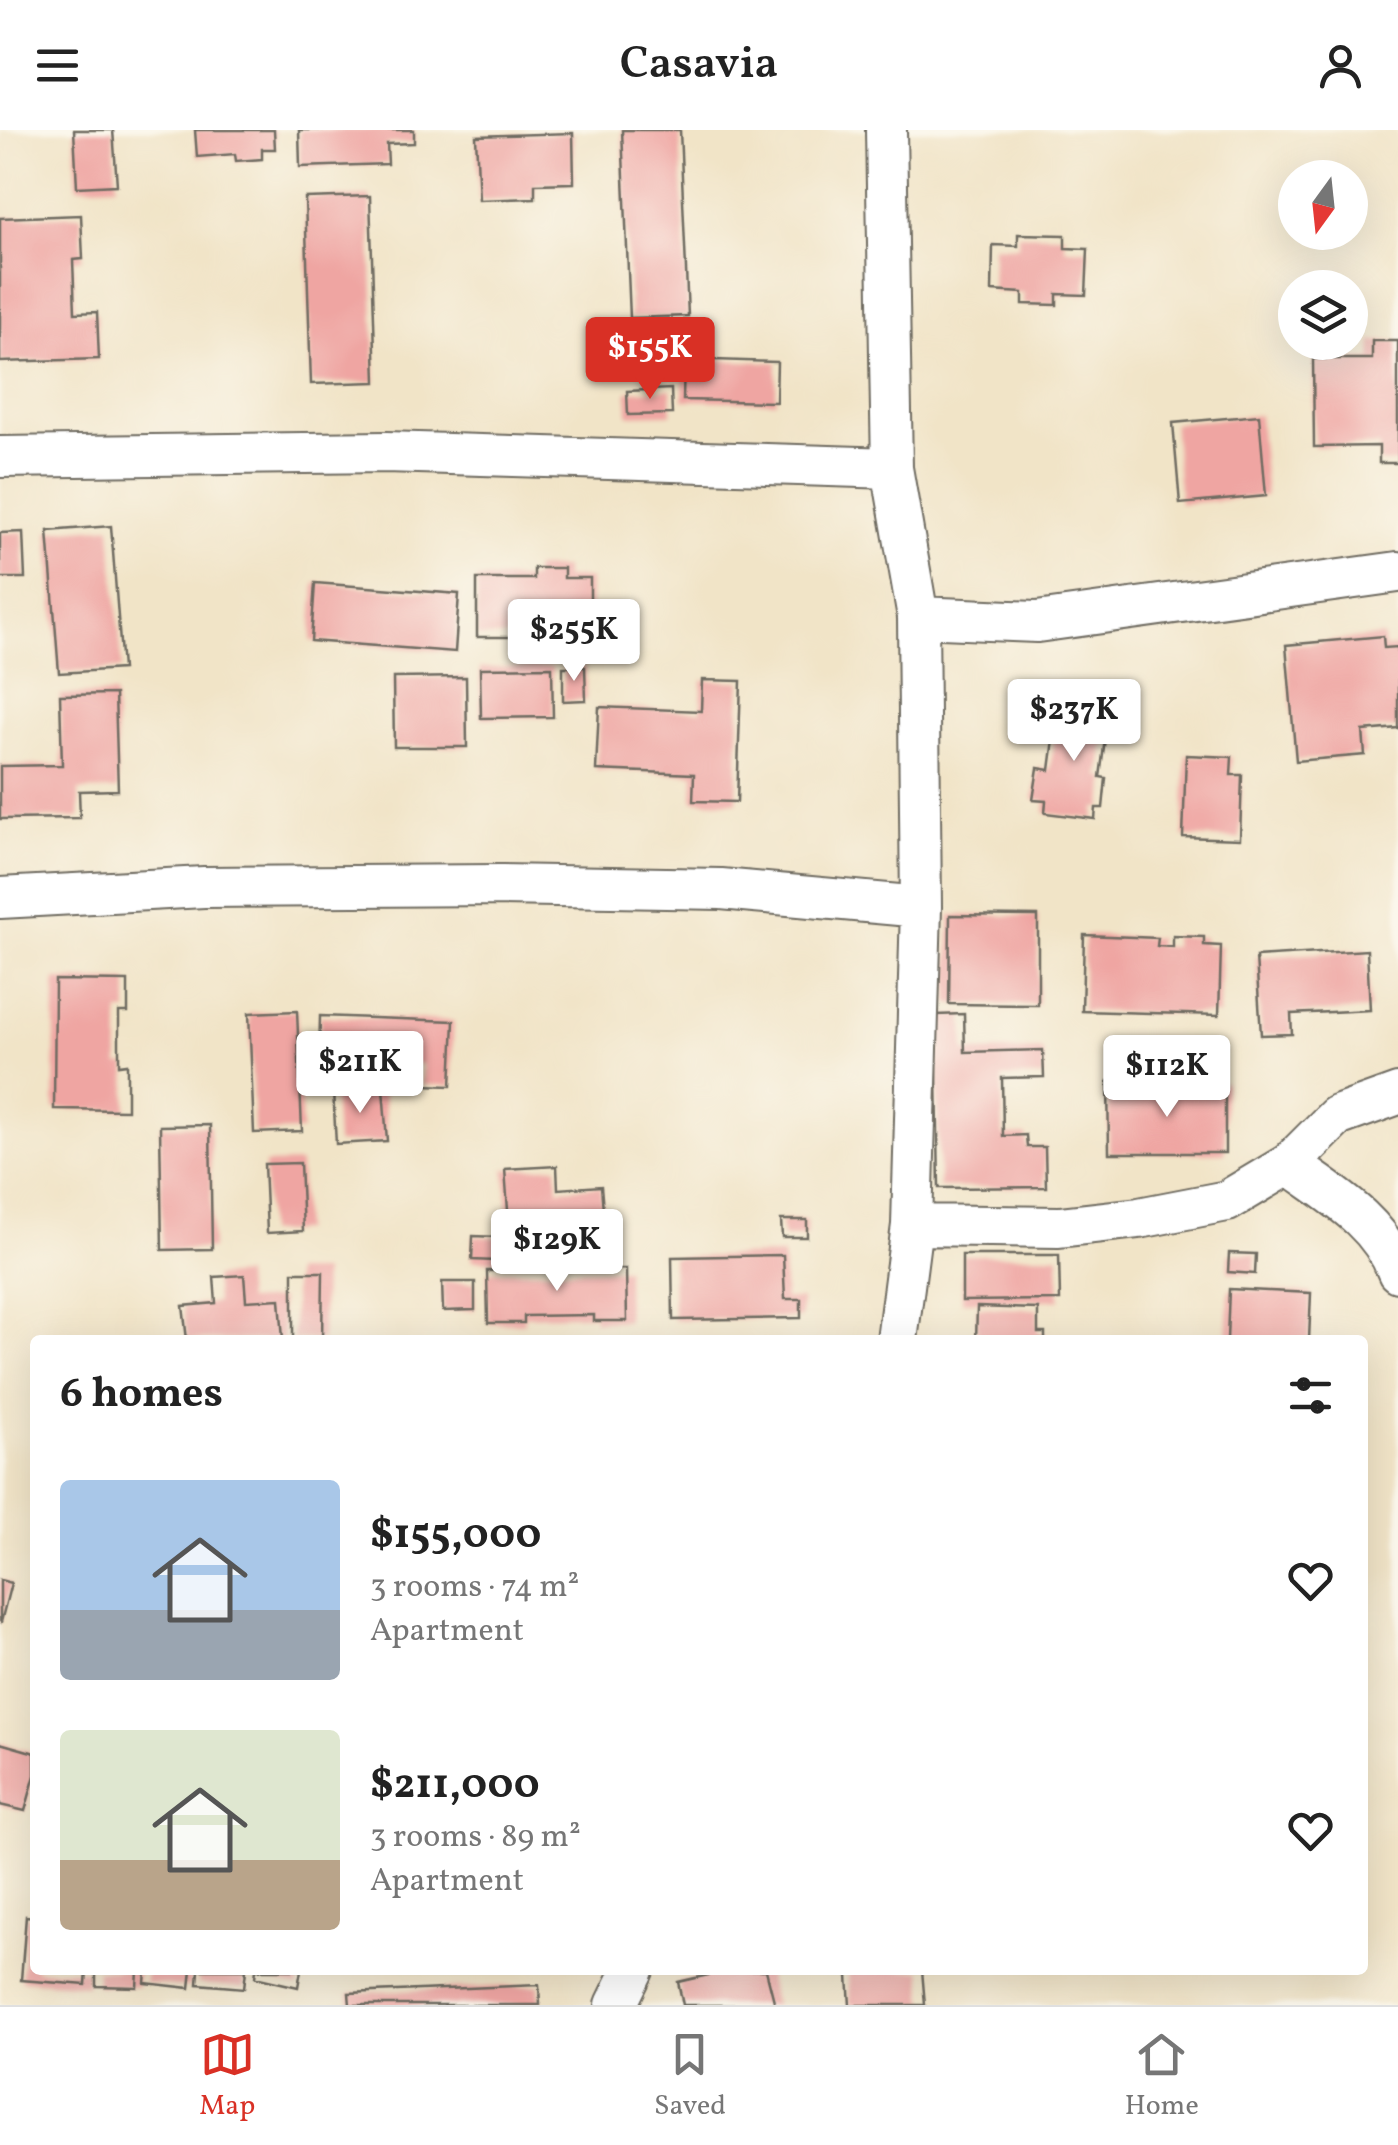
<!DOCTYPE html>
<html lang="en">
<head>
<meta charset="utf-8">
<style>
	:root { --surface:#fff; --page:#f2f2f2; --text:#222; --muted:#767676; --line:#e0e0e0; --accent:#d93025 }
	body { margin:0; font-family:Vollkorn,serif; background:var(--page); color:var(--text); height:100vh; display:flex; flex-direction:column; font-size:38px; white-space:nowrap }
	* { box-sizing:border-box; margin:0 }
	p { font-size:32px; color:var(--muted) }
	.icon { flex:none; width:55px; height:55px; fill:none; stroke:currentColor; stroke-width:2; stroke-linecap:round; stroke-linejoin:round }
	.map { position:relative; flex:1; overflow:hidden }
	.side { position:absolute; left:30px; top:1205px; width:1338px; height:640px; display:flex; flex-direction:column; background:var(--surface); border-radius:10px; box-shadow:0 10px 40px #0002 }
	.side>* { flex:none }
	.needle { width:65px; rotate:195deg }
	.buttons { position:absolute; left:1278px; top:30px; display:grid; gap:20px }
	.buttons a { display:grid; place-items:center; width:90px; height:90px; border-radius:50%; background:var(--surface); box-shadow:0 10px 40px #0002; font-size:50px }
	.price { position:absolute; translate:-50% -85px; padding:0 22px; border-radius:10px; background:#fff; color:#222; font-size:32px; line-height:65px; filter:drop-shadow(0 2px 5px #0008) }
	.price::after { content:''; position:absolute; left:50%; top:60px; width:30px; height:22px; margin-left:-15px; background:inherit; clip-path:polygon(0 0,100% 0,50% 100%) }
	.price.selected { background:var(--accent); color:#fff }
	ul { padding:0; list-style:none }
	li { display:flex; align-items:center; gap:30px; height:250px; padding:0 30px }
	li span { display:grid; place-items:center; flex:none; width:280px; height:200px; border-radius:10px; color:#555 }
	li>.icon { margin-inline-start:auto }
	span .icon { width:120px; height:120px; fill:#fffc; stroke-width:1 }
	li b { font-size:42px }
	h2 { display:flex; justify-content:space-between; align-items:center; height:120px; padding:0 30px; font-size:42px }
	header { display:flex; justify-content:space-between; align-items:center; height:130px; padding:0 30px; background:var(--surface); font-size:45px; font-weight:600 }
	.dock { display:flex; justify-content:space-around; align-items:center; height:140px; border-top:2px solid var(--line); background:var(--surface); font-size:28px; color:var(--muted) }
	.dock a { display:grid; justify-items:center; gap:5px }
	.dock .selected { color:var(--accent) }
	.map>svg:first-child { display:block }
</style>
</head>
<body>
<header><svg class="icon" aria-label="menu" viewBox="0 0 24 24"><path d="M4 6h16M4 12h16M4 18h16"/></svg>Casavia<svg class="icon" aria-label="person" viewBox="0 0 24 24"><circle cx="12" cy="8" r="4"/><path d="M4 21q1-7 8-7t8 7"/></svg></header>
<div class="map">
<svg width="1398" height="1875" viewBox="0 0 1398 1875">
	<rect width="100%" height="100%" fill="#fbf7ec"/>
	<filter id="ink" filterUnits="userSpaceOnUse"><feTurbulence type="fractalNoise" baseFrequency=".01" numOctaves="2"/><feDisplacementMap in="SourceGraphic" scale="20" xChannelSelector="R" yChannelSelector="G"/><feConvolveMatrix kernelMatrix="1 2 1 2 8 2 1 2 1" color-interpolation-filters="sRGB"/></filter>
	<filter id="wash" filterUnits="userSpaceOnUse"><feTurbulence type="fractalNoise" baseFrequency=".0048" numOctaves="4" result="noise"/><feDisplacementMap in="SourceGraphic" scale="40" xChannelSelector="R" yChannelSelector="G"/><feGaussianBlur stdDeviation="2.25" result="paint"/><feColorMatrix in="noise" values="0 0 0 0 0 0 0 0 0 0 0 0 0 0 0 0 0 1.4 0 .05"/><feComposite in="paint" operator="in"/></filter>
	<g filter="url(#wash)">
		<rect width="100%" height="100%" fill="#f1e4c7"/>
		<g id="blocks">
			<path fill="#efa5a2" d="M 74,0 L 113,0 L 117,55 L 77,57 Z
				M 195,0 L 274,0 L 275,19 L 262,19 L 262,29 L 236,31 L 235,24 L 197,27 Z
				M 299,0 L 414,0 L 414,13 L 387,14 L 388,34 L 300,37 Z
				M 622,0 L 680,0 L 688,186 L 630,188 Z
				M 573,3 L 574,53 L 535,54 L 535,68 L 479,70 L 476,6 Z
				M 370,66 L 376,252 L 311,254 L 305,68 Z
				M 81,85 L 83,129 L 73,130 L 75,183 L 97,182 L 99,229 L 0,232 L 0,88 Z
				M 1018,104 L 1065,105 L 1065,118 L 1088,119 L 1086,165 L 1057,164 L 1057,175 L 1023,174 L 1023,163 L 992,161 L 993,115 L 1018,116 Z
				M 1372,211 L 1398,211 L 1398,333 L 1379,333 L 1379,316 L 1314,317 L 1313,229 L 1372,229 Z
				M 684,229 L 777,232 L 776,272 L 683,270 Z
				M 671,259 L 672,284 L 628,285 L 627,261 Z
				M 1259,285 L 1266,366 L 1180,374 L 1173,293 Z
				M 111,396 L 122,539 L 59,543 L 48,401 Z
				M 23,402 L 25,448 L 0,448 L 0,403 Z
				M 534,438 L 564,438 L 564,448 L 590,448 L 590,507 L 477,507 L 477,449 L 534,449 Z
				M 315,453 L 459,464 L 455,522 L 311,511 Z
				M 1383,506 L 1384,518 L 1398,517 L 1398,598 L 1363,601 L 1365,625 L 1296,631 L 1286,515 Z
				M 552,537 L 553,587 L 481,588 L 480,538 Z
				M 563,537 L 585,537 L 586,570 L 563,571 Z
				M 466,547 L 467,617 L 394,617 L 393,548 Z
				M 702,550 L 741,551 L 737,672 L 693,671 L 694,644 L 596,640 L 599,577 L 701,581 Z
				M 115,564 L 118,660 L 79,661 L 80,688 L 0,689 L 0,636 L 62,635 L 60,565 Z
				M 1059,571 L 1097,576 L 1095,590 L 1101,591 L 1100,600 L 1106,601 L 1100,647 L 1106,648 L 1103,678 L 1096,678 L 1095,689 L 1045,683 L 1046,671 L 1033,670 L 1038,638 L 1050,640 Z
				M 1186,625 L 1232,627 L 1231,645 L 1242,645 L 1240,709 L 1183,707 Z
				M 950,785 L 1038,786 L 1038,875 L 949,874 Z
				M 1084,805 L 1158,808 L 1157,816 L 1173,817 L 1173,806 L 1204,807 L 1204,815 L 1221,816 L 1219,885 L 1082,881 Z
				M 1367,820 L 1370,880 L 1291,884 L 1292,904 L 1261,905 L 1256,827 Z
				M 55,850 L 128,851 L 128,882 L 119,882 L 119,935 L 127,934 L 127,980 L 54,979 Z
				M 297,881 L 302,1001 L 254,1003 L 249,883 Z
				M 964,884 L 965,922 L 1043,920 L 1044,947 L 1002,948 L 1003,1006 L 1026,1005 L 1027,1017 L 1045,1017 L 1046,1057 L 939,1058 L 936,885 Z
				M 320,886 L 454,891 L 451,956 L 422,955 L 422,934 L 319,930 Z
				M 1108,951 L 1128,951 L 1129,959 L 1200,959 L 1200,953 L 1225,953 L 1225,1023 L 1109,1023 Z
				M 383,958 L 387,1011 L 336,1014 L 333,961 Z
				M 210,995 L 212,1119 L 162,1120 L 160,996 Z
				M 300,1033 L 303,1101 L 267,1103 L 264,1034 Z
				M 557,1036 L 558,1059 L 601,1056 L 605,1104 L 550,1108 L 550,1120 L 511,1122 L 505,1039 Z
				M 781,1090 L 807,1090 L 807,1107 L 782,1107 Z
				M 473,1106 L 497,1107 L 496,1131 L 472,1130 Z
				M 1229,1123 L 1256,1124 L 1255,1144 L 1228,1142 Z
				M 783,1125 L 785,1169 L 801,1169 L 801,1188 L 673,1190 L 672,1127 Z
				M 962,1125 L 1059,1125 L 1060,1170 L 962,1171 Z
				M 626,1139 L 627,1191 L 594,1191 L 594,1185 L 524,1186 L 524,1193 L 488,1193 L 487,1141 Z
				M 293,1142 L 323,1142 L 322,1210 L 293,1210 Z
				M 244,1145 L 246,1171 L 280,1169 L 283,1210 L 187,1210 L 183,1176 L 216,1173 L 214,1147 Z
				M 442,1152 L 475,1152 L 475,1180 L 443,1181 Z
				M 1229,1159 L 1311,1163 L 1309,1210 L 1227,1210 Z
				M 977,1177 L 1038,1179 L 1038,1203 L 1045,1203 L 1045,1210 L 976,1210 Z
				M 0,1450 L 11,1453 L 1,1492 L 0,1491 Z
				M 0,1613 L 35,1623 L 35,1645 L 25,1681 L 0,1675 Z
				M 26,1786 L 35,1787 L 35,1840 L 87,1840 L 86,1855 L 21,1850 Z
				M 96,1840 L 138,1840 L 137,1857 L 96,1856 Z
				M 146,1840 L 192,1840 L 190,1858 L 145,1853 Z
				M 199,1840 L 246,1840 L 244,1858 L 198,1854 Z
				M 256,1840 L 301,1840 L 298,1857 L 255,1847 Z
				M 730,1840 L 766,1840 L 775,1875 L 683,1875 L 678,1852 Z
				M 851,1840 L 922,1840 L 925,1875 L 850,1875 L 848,1846 Z
				M 539,1855 L 540,1875 L 350,1875 L 349,1863 Z"/>
		</g>
	</g>
	<g filter="url(#ink)">
		<use href="#blocks" fill-opacity="0" stroke="#706c62" stroke-width="2.5"/>
		<g fill="none" stroke-linecap="round" stroke-linejoin="round">
			<g stroke="#706c62" stroke-width="44">
				<path id="minor" d="M 886,0 L 892,338 L 918,487 L 921,777 L 912,1095 L 897,1210
					M 0,327 L 386,322 L 892,338
					M 918,487 L 1037,492 L 1398,442
					M 0,768 L 204,757 L 501,755 L 721,759 L 921,777
					M 1289,1034 C 1332,1065 1379,1091 1398,1142
					M 912,1095 L 1059,1097 L 1139,1088 L 1227,1071 L 1289,1034 L 1337,986 L 1398,964
					M 616,1875 L 633,1840"/>
			</g>
			<use href="#minor" stroke="#fff" stroke-width="40"/>
		</g>
	</g>
</svg>
<div class="buttons">
<a><svg class="needle" viewBox="-14 -14 28 28"><path d="M0-13l5 13h-10z" fill="#e53935"/><path d="M0 13l5-13h-10z" fill="#767676"/></svg></a>
<a><svg class="icon" aria-label="layers" viewBox="0 0 24 24"><path d="M12 4l9 5-9 5-9-5zM3 14l9 5 9-5"/></svg></a>
</div>
<b class="price selected" style="left:650px;top:272px">$155K</b>
<b class="price" style="left:574px;top:554px">$255K</b>
<b class="price" style="left:1074px;top:634px">$237K</b>
<b class="price" style="left:360px;top:986px">$211K</b>
<b class="price" style="left:1167px;top:990px">$112K</b>
<b class="price" style="left:557px;top:1164px">$129K</b>
<section class="side">
<h2>6 homes<svg class="icon" aria-label="filters" viewBox="0 0 24 24"><path d="M4 7h16M4 17h16"/><circle cx="9" cy="7" r="2"/><circle cx="15" cy="17" r="2"/></svg></h2>
<ul>
<li><span style="background:linear-gradient(#a9c7e8 65%,#9aa5b1 0)"><svg class="icon" aria-label="home" viewBox="0 0 24 24"><path d="M3 11l9-7 9 7M6 9v11h12V9"/></svg></span><div><b>$155,000</b><p>3 rooms · 74 m²</p><p>Apartment</p></div><svg class="icon" aria-label="heart" viewBox="0 0 24 24"><path d="M12 20l-8-8c-3-5 5-10 8-4 3-6 11-1 8 4z"/></svg></li>
<li><span style="background:linear-gradient(#dfe7d0 65%,#b9a48a 0)"><svg class="icon" aria-label="home" viewBox="0 0 24 24"><path d="M3 11l9-7 9 7M6 9v11h12V9"/></svg></span><div><b>$211,000</b><p>3 rooms · 89 m²</p><p>Apartment</p></div><svg class="icon" aria-label="heart" viewBox="0 0 24 24"><path d="M12 20l-8-8c-3-5 5-10 8-4 3-6 11-1 8 4z"/></svg></li>
</ul>
</section>
</div>
<nav class="dock">
<a class="selected"><svg class="icon" aria-label="map" viewBox="0 0 24 24"><path d="M3 6l6-2 6 2 6-2v14l-6 2-6-2-6 2zM9 4v14M15 6v14"/></svg>Map</a>
<a><svg class="icon" aria-label="saved" viewBox="0 0 24 24"><path d="M7 4h10v16l-5-4-5 4z"/></svg>Saved</a>
<a><svg class="icon" aria-label="home" viewBox="0 0 24 24"><path d="M3 11l9-7 9 7M6 9v11h12V9"/></svg>Home</a>
</nav>
</body>
</html>
